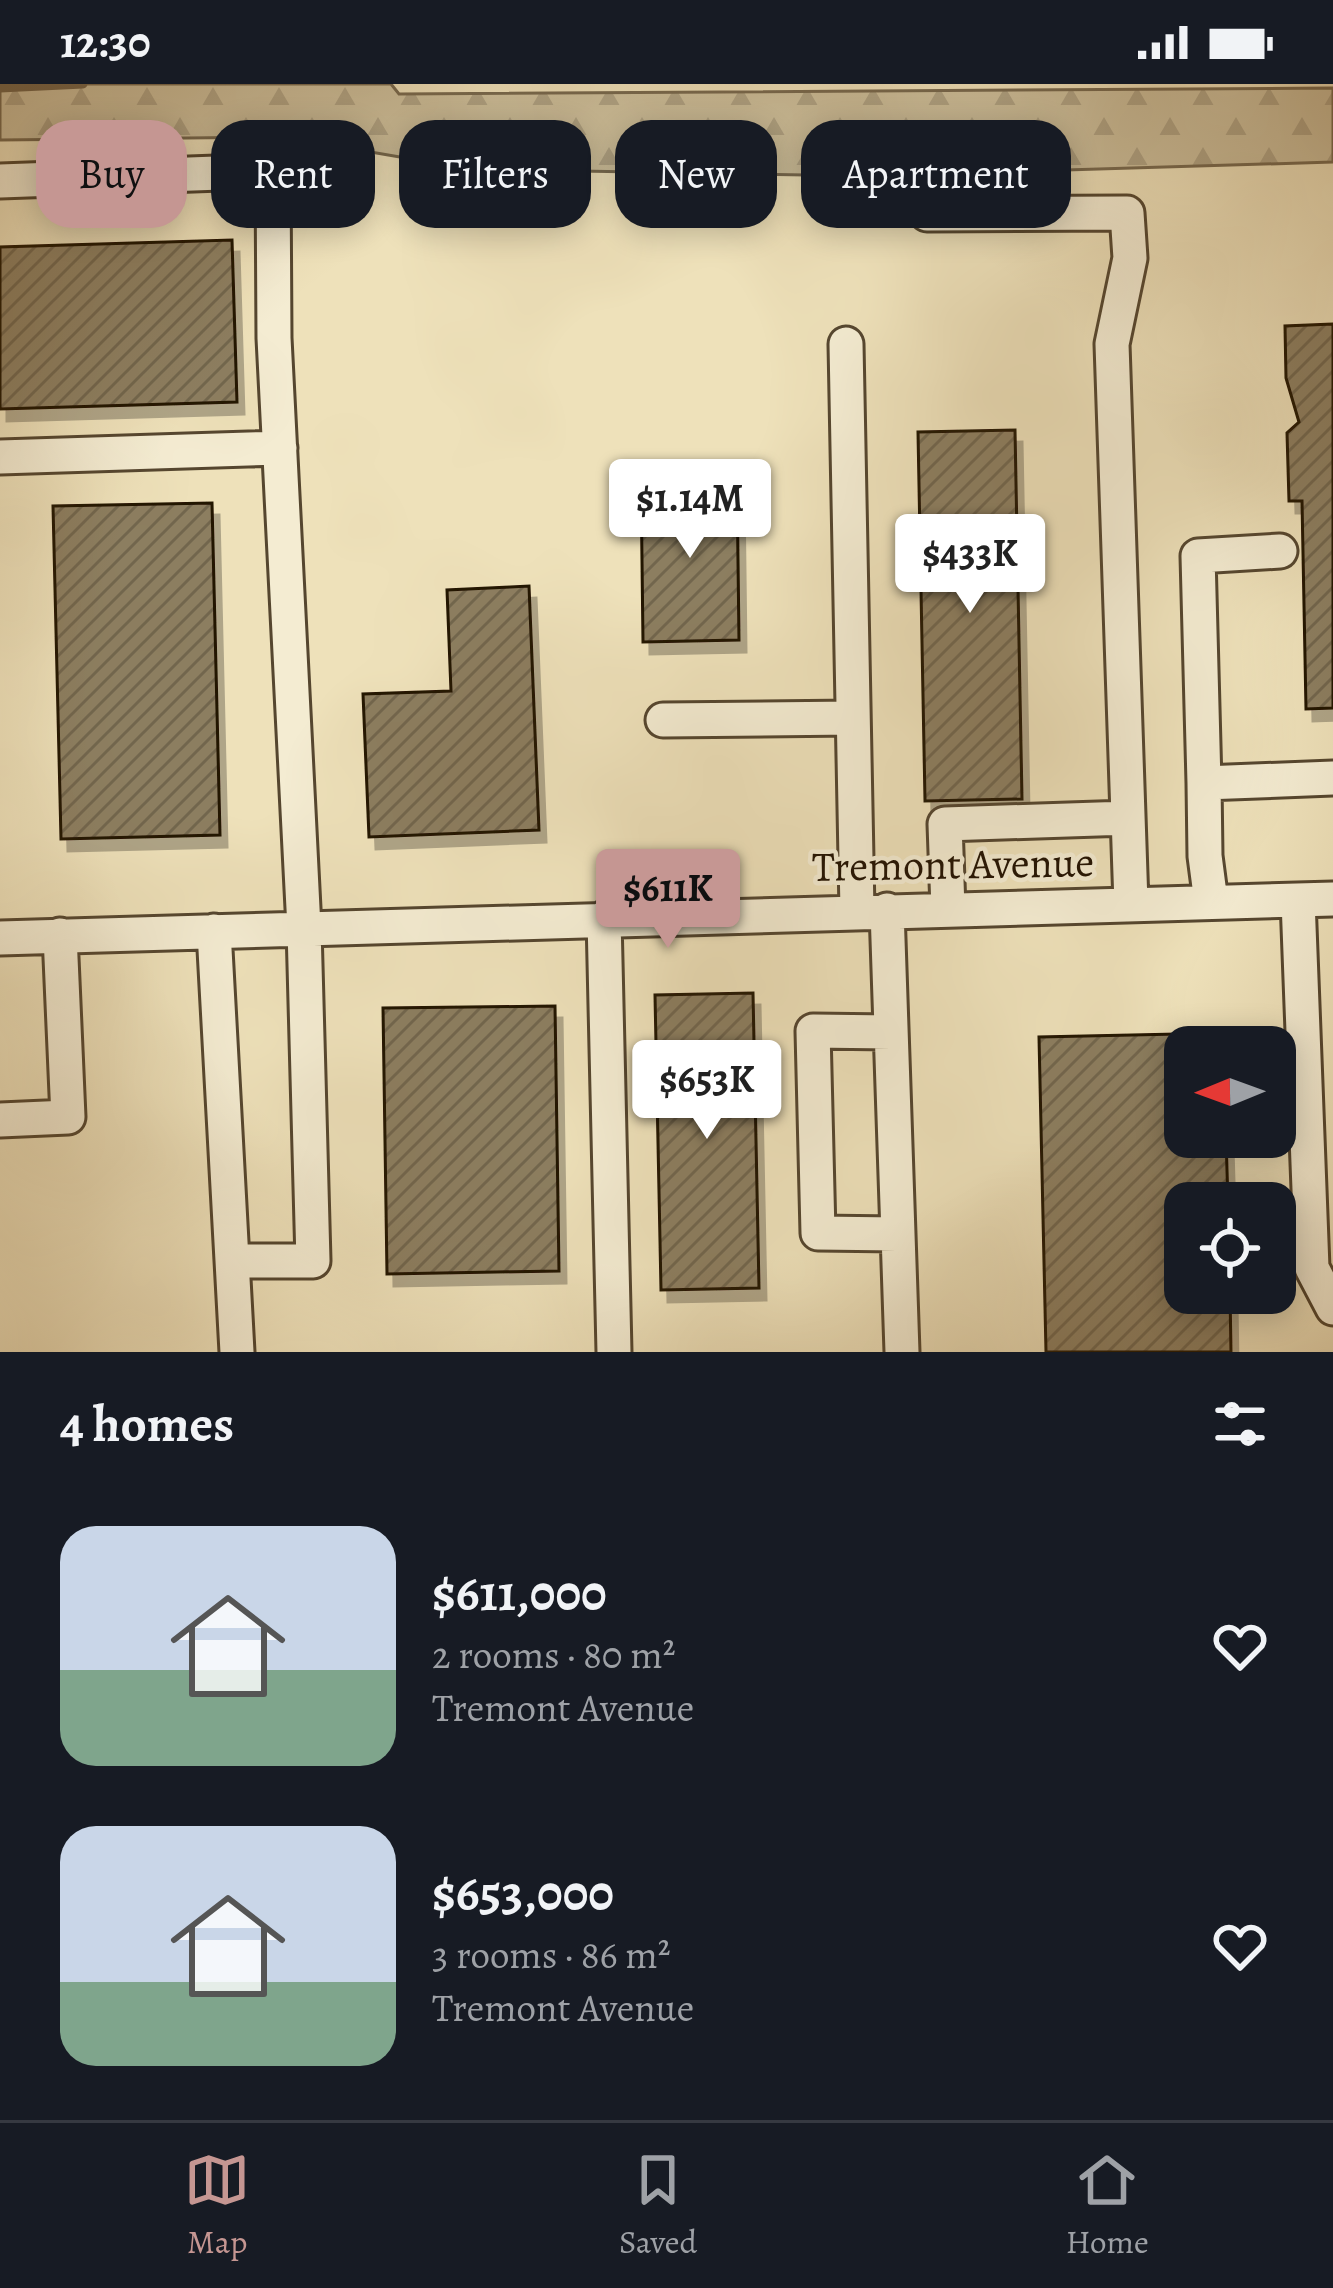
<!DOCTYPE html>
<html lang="en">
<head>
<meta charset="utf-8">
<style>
	:root { --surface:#171b24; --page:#242831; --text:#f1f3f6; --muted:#9ea1a6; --line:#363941; --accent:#c59692 }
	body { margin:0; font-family:Alegreya,serif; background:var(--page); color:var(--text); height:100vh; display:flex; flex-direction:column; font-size:45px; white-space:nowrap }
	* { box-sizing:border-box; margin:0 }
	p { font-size:39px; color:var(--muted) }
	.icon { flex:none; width:66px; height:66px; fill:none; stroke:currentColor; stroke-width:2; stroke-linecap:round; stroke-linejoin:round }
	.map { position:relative; height:1268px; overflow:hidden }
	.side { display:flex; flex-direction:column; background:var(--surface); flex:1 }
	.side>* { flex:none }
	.top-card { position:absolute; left:36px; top:36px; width:1263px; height:108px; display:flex; gap:24px }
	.needle { width:78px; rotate:269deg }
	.fabs { position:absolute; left:1164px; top:942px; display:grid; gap:24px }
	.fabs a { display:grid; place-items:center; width:132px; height:132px; border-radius:24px; background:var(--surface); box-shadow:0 6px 30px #0003; font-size:60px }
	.price { position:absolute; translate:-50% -102px; padding:0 27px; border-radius:12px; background:#fff; color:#222; font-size:39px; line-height:78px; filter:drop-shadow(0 3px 6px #0008) }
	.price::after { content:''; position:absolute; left:50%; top:72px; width:36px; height:27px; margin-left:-18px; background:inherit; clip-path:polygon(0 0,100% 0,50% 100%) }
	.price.current { background:var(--accent); color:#111 }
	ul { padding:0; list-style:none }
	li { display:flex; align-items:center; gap:36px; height:300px; padding:0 60px }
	li span { display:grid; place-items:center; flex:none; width:336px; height:240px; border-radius:36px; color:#555 }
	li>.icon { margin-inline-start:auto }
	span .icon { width:144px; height:144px; fill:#fffc; stroke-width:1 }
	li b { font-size:51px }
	h2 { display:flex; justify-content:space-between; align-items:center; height:144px; padding:0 60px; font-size:51px }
	.pill { padding:0 42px; border-radius:36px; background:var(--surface); box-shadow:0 6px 30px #0003; font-size:42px; line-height:108px }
	.pill.current { background:var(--accent); color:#111 }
	.status { display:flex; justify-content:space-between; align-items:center; height:84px; padding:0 60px; background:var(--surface); direction:ltr }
	.status svg { height:33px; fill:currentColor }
	.tabs { display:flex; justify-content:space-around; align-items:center; height:168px; border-top:3px solid var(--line); background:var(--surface); font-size:33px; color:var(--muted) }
	.tabs a { display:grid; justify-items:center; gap:6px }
	.tabs .current { color:var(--accent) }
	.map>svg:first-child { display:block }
</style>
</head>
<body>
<div class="status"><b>12:30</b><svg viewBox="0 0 49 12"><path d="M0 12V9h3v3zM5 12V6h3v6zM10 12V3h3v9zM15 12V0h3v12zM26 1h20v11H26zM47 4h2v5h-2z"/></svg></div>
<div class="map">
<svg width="1333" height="1268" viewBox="0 0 1333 1268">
	<defs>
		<pattern id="forest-firs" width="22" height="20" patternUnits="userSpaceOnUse" patternTransform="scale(3)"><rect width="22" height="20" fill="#cbbe9b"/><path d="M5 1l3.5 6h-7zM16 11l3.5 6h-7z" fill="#aea284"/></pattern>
		<pattern id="building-hatch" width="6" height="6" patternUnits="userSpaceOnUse" patternTransform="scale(3)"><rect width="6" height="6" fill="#8c7e61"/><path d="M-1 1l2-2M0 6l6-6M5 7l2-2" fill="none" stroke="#72664e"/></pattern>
		<filter id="shadow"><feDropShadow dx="7" dy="12" stdDeviation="0" flood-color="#0004"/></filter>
	</defs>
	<rect width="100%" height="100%" fill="#eee1ba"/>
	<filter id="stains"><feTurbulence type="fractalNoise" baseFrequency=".00167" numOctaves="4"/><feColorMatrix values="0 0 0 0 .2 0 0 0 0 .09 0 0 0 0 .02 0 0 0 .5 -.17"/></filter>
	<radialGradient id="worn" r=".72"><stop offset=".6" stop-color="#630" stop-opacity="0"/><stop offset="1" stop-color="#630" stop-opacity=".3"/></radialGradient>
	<path fill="url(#forest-firs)" stroke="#76684e" stroke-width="3" d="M 0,0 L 391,0 L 399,10 L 1333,4 L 1333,78 L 864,92 L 470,85 L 283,53 L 0,56 Z"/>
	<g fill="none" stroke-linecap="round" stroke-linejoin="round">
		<path stroke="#73644a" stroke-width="9" d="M 0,4 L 83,0"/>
	</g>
	<path fill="url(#building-hatch)" stroke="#221201" stroke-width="3" filter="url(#shadow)" d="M 232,156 L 237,318 L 0,325 L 0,163 Z
		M 1333,240 L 1333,624 L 1306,625 L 1302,417 L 1289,417 L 1287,349 L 1299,338 L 1286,294 L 1285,242 Z
		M 1015,346 L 1022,715 L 925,717 L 918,348 Z
		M 641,396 L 737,396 L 739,556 L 643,558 Z
		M 212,419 L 220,751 L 61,755 L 53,422 Z
		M 529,502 L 539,746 L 369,753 L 363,610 L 451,607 L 447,506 Z
		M 753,909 L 759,1204 L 661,1206 L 655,911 Z
		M 555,922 L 559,1187 L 387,1190 L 383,924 Z
		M 1224,949 L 1224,963 L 1185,963 L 1185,1053 L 1226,1053 L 1228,1119 L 1185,1119 L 1185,1209 L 1230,1209 L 1231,1268 L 1046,1268 L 1039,953 Z"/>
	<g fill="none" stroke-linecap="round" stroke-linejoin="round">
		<g stroke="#55462f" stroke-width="39">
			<path id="minor" d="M 0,97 L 273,87 L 274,254 L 304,844 L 313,1177 L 232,1177
				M 927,130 L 1127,129 L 1130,174 L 1112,260 L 1131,820
				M 846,260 L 857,827
				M 0,373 L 280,364
				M 663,636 L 853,634
				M 1204,699 L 1198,472 L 1280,467
				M 1298,816 L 1312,1184 L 1333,1224
				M 1211,818 L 1205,772 L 1204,699 L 1333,694
				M 948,825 L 945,740 L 1128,734
				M 887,826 L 902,1268
				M 604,834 L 614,1268
				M 214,847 L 237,1268
				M 0,854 L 1333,815
				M 891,948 L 813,947 L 818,1149 L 897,1150
				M 0,1036 L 68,1033 L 60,851"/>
		</g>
		<use href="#minor" stroke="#f4ecd2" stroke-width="33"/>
	</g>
	<g text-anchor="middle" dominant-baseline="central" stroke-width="9" stroke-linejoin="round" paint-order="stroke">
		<g font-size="42" fill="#221201" stroke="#f4ecd2">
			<text transform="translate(953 780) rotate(-1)">Tremont Avenue</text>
		</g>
	</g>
	<rect width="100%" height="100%" filter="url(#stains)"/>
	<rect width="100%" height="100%" fill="url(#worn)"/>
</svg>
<div class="fabs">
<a><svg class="needle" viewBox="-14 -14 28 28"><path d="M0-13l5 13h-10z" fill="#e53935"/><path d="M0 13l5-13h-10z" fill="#9ea1a6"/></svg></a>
<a><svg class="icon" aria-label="locate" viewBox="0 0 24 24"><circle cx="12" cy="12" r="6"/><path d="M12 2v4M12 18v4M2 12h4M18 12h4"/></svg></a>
</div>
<b class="price" style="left:690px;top:477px">$1.14M</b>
<b class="price" style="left:970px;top:532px">$433K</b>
<b class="price current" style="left:668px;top:867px">$611K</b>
<b class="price" style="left:707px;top:1058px">$653K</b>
<div class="top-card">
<a class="pill current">Buy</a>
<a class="pill">Rent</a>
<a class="pill">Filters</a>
<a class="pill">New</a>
<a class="pill">Apartment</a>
</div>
</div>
<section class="side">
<h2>4 homes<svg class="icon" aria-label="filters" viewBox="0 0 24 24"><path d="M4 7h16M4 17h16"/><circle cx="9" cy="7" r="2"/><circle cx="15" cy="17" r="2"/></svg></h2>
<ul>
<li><span style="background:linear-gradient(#c9d6e8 60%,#7fa58c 0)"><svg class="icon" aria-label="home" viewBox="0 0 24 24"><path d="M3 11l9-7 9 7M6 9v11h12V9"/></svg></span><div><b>$611,000</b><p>2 rooms · 80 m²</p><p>Tremont Avenue</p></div><svg class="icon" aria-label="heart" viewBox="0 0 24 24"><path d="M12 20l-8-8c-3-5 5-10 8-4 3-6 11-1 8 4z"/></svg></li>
<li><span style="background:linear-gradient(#c9d6e8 65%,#7fa58c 0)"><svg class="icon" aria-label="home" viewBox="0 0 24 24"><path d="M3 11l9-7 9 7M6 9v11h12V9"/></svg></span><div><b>$653,000</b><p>3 rooms · 86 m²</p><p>Tremont Avenue</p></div><svg class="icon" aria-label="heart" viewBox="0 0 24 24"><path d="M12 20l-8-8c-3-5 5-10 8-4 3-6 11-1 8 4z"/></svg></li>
</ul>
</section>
<nav class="tabs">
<a class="current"><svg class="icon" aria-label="map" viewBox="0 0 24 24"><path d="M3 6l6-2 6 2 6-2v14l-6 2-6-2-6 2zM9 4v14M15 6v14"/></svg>Map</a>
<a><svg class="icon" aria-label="saved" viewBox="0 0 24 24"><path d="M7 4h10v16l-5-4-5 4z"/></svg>Saved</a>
<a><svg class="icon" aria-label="home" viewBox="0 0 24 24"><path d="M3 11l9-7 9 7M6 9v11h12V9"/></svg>Home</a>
</nav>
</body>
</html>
